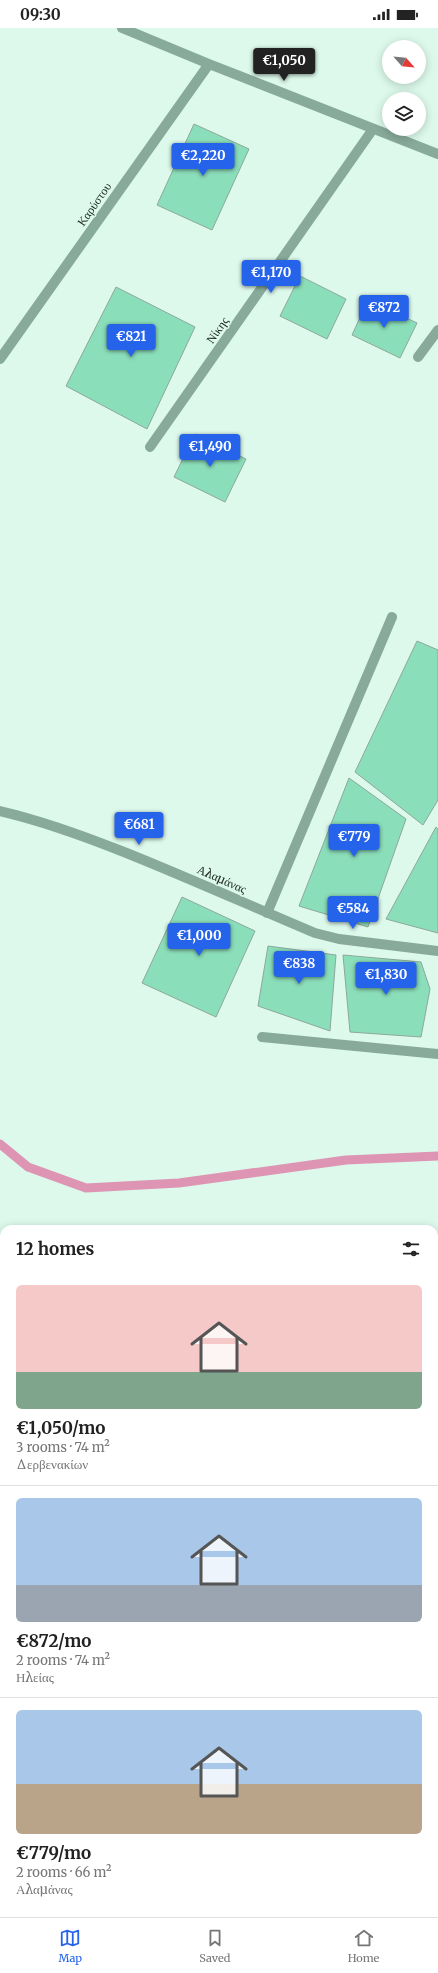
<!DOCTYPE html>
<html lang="en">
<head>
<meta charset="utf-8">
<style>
	:root { --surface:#fff; --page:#f2f2f2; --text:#222; --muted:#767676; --line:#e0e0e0; --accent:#2563eb }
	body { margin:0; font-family:Merriweather,serif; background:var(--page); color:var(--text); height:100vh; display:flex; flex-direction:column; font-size:15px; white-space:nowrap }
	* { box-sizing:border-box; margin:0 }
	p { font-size:13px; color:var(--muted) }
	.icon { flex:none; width:22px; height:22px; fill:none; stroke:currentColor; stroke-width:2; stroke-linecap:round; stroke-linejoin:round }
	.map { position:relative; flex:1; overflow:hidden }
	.panel { position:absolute; left:0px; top:1197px; width:438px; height:692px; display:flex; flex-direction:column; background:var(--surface); border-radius:12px 12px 0 0; box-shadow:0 2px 10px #0003 }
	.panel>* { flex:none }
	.needle { width:26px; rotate:117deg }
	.controls { position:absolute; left:382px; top:12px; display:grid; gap:8px }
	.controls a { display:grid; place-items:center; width:44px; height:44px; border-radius:50%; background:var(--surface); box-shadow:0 2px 10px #0003; font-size:20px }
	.price { position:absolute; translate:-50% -34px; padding:0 9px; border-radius:4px; background:var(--accent); color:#fff; font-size:13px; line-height:26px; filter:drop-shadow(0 1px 2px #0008) }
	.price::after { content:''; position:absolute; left:50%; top:24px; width:12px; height:9px; margin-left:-6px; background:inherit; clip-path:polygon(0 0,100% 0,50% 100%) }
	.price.on { background:#222; color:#fff }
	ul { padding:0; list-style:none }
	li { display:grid; align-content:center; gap:8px; height:212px; padding:0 16px }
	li+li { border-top:1px solid var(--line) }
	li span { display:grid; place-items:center; height:124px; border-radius:6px; color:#555 }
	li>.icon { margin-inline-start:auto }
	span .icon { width:72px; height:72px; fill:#fffc; stroke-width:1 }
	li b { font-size:17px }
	h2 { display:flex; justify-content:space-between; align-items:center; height:48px; padding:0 16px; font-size:17px }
	.status { display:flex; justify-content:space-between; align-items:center; height:28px; padding:0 20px; background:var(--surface); direction:ltr }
	.status svg { height:11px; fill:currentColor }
	.tab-bar { display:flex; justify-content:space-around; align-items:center; height:56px; border-top:1px solid var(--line); background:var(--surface); font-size:11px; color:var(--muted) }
	.tab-bar a { display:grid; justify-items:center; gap:2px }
	.tab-bar .on { color:var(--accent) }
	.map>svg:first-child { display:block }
</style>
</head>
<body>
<div class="status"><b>09:30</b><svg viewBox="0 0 49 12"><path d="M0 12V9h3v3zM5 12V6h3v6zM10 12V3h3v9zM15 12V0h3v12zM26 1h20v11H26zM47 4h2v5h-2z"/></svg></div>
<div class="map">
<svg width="438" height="1889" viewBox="0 0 438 1889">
	<rect width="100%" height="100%" fill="#dcf9eb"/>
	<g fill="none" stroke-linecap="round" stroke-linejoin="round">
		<path stroke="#de95b4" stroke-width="9" d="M 0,1116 L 28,1139 L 86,1160 L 179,1155 L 346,1132 L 438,1128"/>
	</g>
	<path fill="#8bdeba" stroke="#8da89b" d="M 194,96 L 249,121 L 212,202 L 157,177 Z
		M 300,248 L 346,271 L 327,311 L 280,288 Z
		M 116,259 L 195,299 L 147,401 L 66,358 Z
		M 368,272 L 417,295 L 400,330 L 352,307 Z
		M 195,406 L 246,431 L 225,474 L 174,449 Z
		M 417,613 L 438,622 L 438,772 L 423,797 L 355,744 Z
		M 349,750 L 406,791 L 368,899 L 299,878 Z
		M 436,799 L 438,801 L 438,905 L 386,891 Z
		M 182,869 L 255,903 L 216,989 L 142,955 Z
		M 268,918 L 336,927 L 330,1003 L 258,978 Z
		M 343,927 L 421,934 L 430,961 L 421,1009 L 350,1004 Z
		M 434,1564 L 438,1565 L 438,1704 L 434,1715 Z
		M 4,1718 L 4,1735 L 0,1733 Z
		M 438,1725 L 438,1771 L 434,1770 L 434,1735 Z
		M 0,1792 L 4,1794 L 4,1862 L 0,1861 Z
		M 334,1885 L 368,1885 L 367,1889 L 333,1889 Z"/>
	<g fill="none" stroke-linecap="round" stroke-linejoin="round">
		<path stroke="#88aa9a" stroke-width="10" d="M 122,0 L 209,36 L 438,126
			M 418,329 L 438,302
			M 0,331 L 209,36
			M 150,419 L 373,101
			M 0,783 C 43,793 84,808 124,824 C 189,850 251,878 315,905 L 339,911 L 438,923
			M 267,885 L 392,589
			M 262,1009 L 438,1026
			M 0,1234 L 4,1235
			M 434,1277 L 438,1276
			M 434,1469 L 438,1457
			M 434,1794 L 438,1795
			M 56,1889 L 58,1885
			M 300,1889 L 301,1885"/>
	</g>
	<g text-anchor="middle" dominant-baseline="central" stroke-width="3" stroke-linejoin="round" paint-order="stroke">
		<g font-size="12" fill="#212c27" stroke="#dcf9eb">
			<text transform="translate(94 176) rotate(-55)">Καρύστου</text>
			<text transform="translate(217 302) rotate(-55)">Νίκης</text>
			<text transform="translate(222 851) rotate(24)">Αλαμάνας</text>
		</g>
	</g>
</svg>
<div class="controls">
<a><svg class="needle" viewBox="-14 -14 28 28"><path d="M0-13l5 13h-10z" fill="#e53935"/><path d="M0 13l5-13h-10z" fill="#767676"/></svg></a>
<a><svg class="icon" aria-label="layers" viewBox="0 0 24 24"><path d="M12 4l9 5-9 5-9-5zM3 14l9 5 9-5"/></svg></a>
</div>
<b class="price on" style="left:284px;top:54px">€1,050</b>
<b class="price" style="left:203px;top:149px">€2,220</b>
<b class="price" style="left:271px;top:266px">€1,170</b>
<b class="price" style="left:384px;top:301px">€872</b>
<b class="price" style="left:131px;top:330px">€821</b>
<b class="price" style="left:210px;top:440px">€1,490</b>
<b class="price" style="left:139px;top:818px">€681</b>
<b class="price" style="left:354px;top:830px">€779</b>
<b class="price" style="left:353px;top:902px">€584</b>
<b class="price" style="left:199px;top:929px">€1,000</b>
<b class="price" style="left:299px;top:957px">€838</b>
<b class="price" style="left:386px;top:968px">€1,830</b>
<section class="panel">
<h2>12 homes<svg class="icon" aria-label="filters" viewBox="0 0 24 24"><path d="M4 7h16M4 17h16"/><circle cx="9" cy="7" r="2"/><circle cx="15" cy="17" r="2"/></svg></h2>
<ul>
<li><span style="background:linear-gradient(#f6c9c9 70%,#7fa58c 0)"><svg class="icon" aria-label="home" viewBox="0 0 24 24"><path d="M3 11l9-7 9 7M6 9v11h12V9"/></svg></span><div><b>€1,050/mo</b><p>3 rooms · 74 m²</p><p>Δερβενακίων</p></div></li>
<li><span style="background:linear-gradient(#a9c7e8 70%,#9aa5b1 0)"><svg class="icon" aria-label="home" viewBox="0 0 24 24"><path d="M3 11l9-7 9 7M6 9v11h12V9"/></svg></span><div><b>€872/mo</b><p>2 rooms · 74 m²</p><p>Ηλείας</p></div></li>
<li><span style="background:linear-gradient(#a9c7e8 60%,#b9a48a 0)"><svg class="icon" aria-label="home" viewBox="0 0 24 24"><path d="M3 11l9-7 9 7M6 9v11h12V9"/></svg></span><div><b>€779/mo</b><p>2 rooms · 66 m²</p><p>Αλαμάνας</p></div></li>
</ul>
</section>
</div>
<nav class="tab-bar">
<a class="on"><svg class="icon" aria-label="map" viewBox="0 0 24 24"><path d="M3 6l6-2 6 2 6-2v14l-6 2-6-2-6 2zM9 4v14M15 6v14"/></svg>Map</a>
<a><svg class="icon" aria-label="saved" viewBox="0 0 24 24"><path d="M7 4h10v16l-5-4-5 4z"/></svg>Saved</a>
<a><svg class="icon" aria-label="home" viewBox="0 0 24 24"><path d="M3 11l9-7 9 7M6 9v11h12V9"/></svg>Home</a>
</nav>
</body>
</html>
